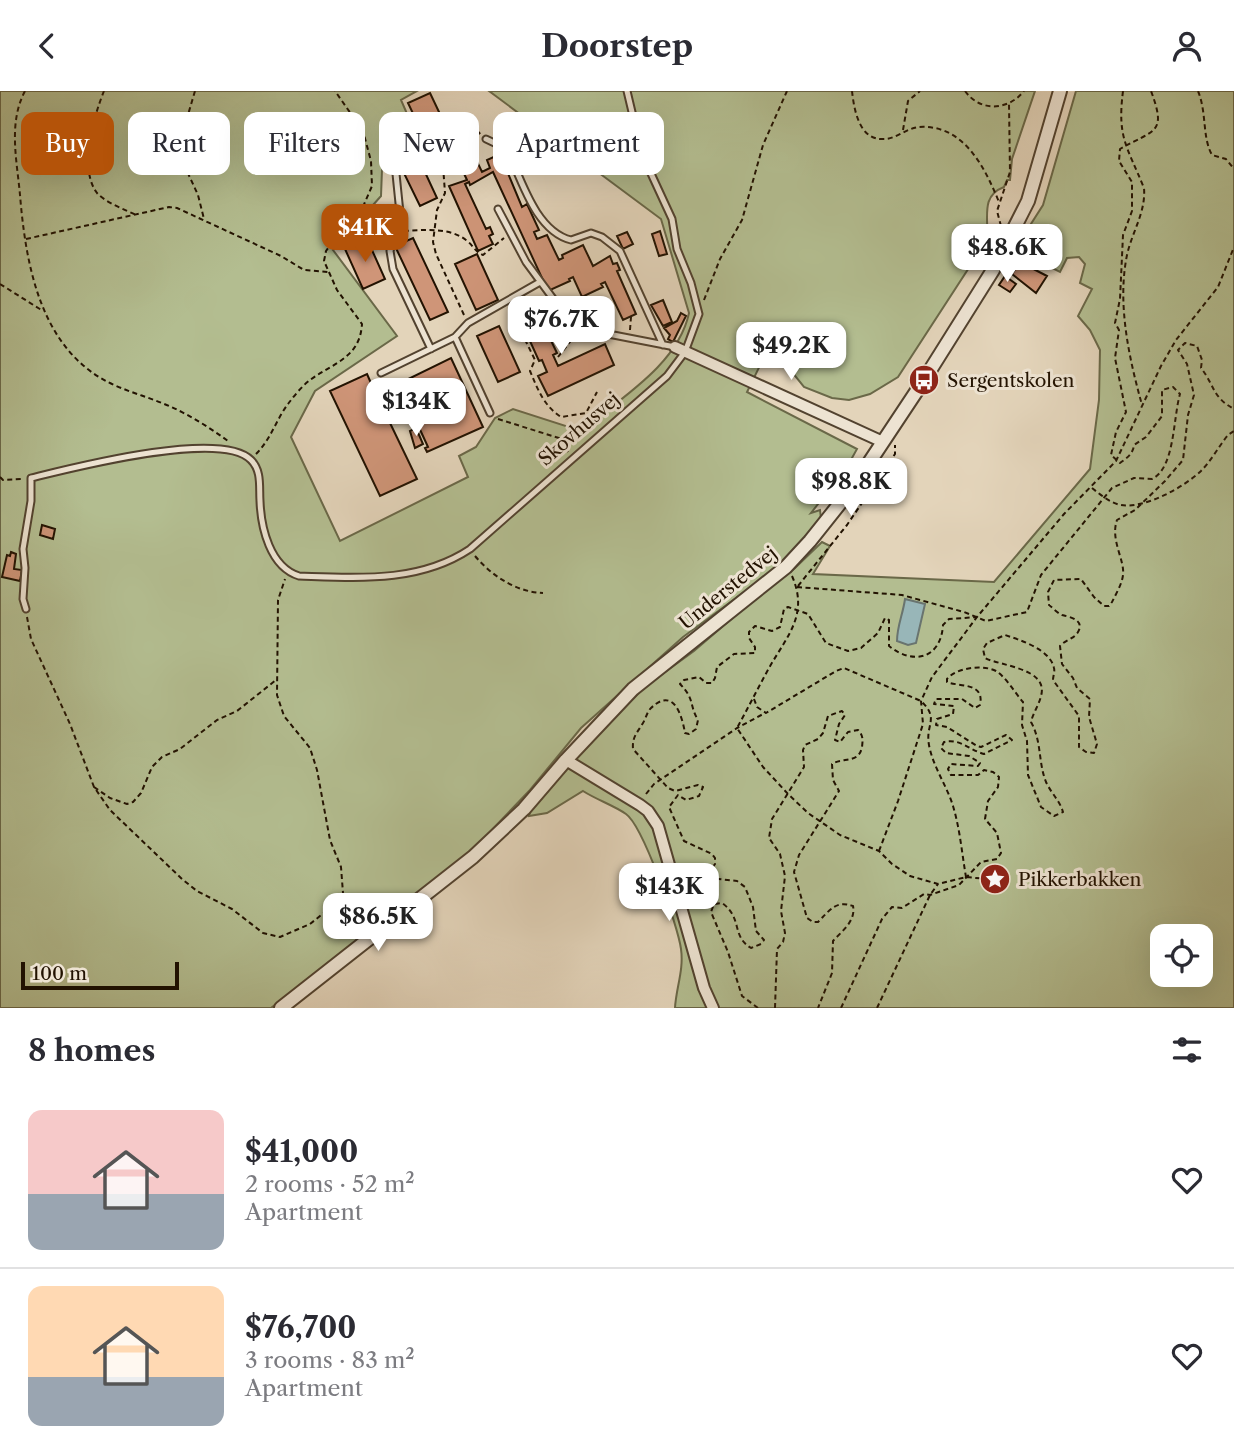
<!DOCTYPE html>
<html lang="en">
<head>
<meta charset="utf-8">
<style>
	:root { --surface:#fff; --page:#f7f7f7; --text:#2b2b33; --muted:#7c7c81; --line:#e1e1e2; --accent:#b45309 }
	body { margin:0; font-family:"Libre Caslon Text",serif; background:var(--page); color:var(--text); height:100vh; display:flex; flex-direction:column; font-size:26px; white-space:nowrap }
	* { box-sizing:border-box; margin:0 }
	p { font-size:23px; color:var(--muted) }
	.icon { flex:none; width:38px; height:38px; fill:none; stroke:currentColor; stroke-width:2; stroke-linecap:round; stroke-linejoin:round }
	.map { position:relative; height:917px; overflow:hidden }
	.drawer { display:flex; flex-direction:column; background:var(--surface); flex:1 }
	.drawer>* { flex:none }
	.top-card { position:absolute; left:21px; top:21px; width:700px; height:63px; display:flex; gap:14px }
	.controls { position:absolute; left:1150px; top:833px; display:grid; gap:14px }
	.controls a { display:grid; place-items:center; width:63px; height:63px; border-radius:14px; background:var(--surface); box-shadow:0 7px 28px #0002; font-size:35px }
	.scale { position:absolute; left:21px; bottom:18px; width:158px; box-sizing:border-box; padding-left:7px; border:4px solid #221201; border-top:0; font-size:19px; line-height:24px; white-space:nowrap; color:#221201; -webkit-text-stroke:5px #ede3d2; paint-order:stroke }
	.price { position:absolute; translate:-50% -60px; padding:0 16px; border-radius:14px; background:#fff; color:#222; font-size:23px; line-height:46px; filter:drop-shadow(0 2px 4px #0008) }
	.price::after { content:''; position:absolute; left:50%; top:42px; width:21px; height:16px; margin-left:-10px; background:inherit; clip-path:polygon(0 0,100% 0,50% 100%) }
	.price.current { background:var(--accent); color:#fff }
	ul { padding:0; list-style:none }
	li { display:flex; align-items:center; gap:21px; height:175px; padding:0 28px }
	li+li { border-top:2px solid var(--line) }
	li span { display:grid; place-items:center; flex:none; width:196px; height:140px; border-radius:14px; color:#555 }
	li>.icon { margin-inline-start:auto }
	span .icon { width:84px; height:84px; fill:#fffc; stroke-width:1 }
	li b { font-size:30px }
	h2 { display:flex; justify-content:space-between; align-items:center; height:84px; padding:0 28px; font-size:30px }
	.pill { padding:0 24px; border-radius:14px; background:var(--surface); box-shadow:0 7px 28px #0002; font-size:24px; line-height:63px }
	.pill.current { background:var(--accent); color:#fff }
	header { display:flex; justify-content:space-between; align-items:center; height:91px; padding:0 28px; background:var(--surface); font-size:32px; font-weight:800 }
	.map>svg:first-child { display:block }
</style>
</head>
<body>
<header><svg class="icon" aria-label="back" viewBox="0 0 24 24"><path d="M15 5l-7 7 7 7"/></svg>Doorstep<svg class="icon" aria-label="person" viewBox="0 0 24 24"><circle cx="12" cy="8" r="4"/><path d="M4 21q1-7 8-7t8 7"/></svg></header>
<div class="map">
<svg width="1234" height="917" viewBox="0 0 1234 917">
	<rect width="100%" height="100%" fill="#e3d4ba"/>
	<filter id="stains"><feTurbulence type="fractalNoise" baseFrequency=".00286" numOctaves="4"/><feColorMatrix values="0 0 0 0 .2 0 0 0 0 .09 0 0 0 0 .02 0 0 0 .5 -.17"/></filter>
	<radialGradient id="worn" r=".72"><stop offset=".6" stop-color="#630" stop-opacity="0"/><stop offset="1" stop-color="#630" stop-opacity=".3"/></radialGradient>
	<path fill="#b3bd90" stroke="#6a6848" stroke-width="2" fill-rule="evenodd" d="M 0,0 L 417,0 L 401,9 L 411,32 L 382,78 L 381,105 L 333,159 L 397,245 L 315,300 L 291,346 L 340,450 L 468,386 L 459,365 L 476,356 L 495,327 L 513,318 L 581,340 C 619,308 678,274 689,222 L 661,128 L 489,0 L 1035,0 L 1012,68 L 1010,89 L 1007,89 L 1004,96 C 980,105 989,127 987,149 L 898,286 L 870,303 L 849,309 L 832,307 L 804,296 L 783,270 L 773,248 L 747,301 L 857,358 L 847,376 L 811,422 L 820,419 L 821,428 L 781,474 L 683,546 L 581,637 L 530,699 L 468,764 L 367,841 L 271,917 L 0,917 Z
		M 1076,0 L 1234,0 L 1234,917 L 675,917 C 676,897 684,879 681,858 C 678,835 643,735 626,723 C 613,714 597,709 583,700 L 547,722 L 529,725 L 531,715 L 593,646 L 646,595 L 694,560 L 750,512 L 795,477 L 822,451 L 830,455 L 813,483 L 994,491 L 1090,378 L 1099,309 L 1100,259 L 1090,239 L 1078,225 L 1092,198 L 1080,192 L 1085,173 L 1079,166 L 1067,167 L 1060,181 L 1042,172 L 1043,157 L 1034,153 L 1019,163 L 1008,181 L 1006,172 L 1043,114 ZM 1162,845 L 1200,845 L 1200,884 L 1162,884 Z"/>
	<path fill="#98b6b8" stroke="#69746f" stroke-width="2" d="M 905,508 L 925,513 L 916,552 L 908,554 L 897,550 C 897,535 903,523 905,508 Z"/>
	<path fill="#cf9578" stroke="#221201" stroke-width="2" d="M 430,2 L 449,42 L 427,52 L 408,12 Z
		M 463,41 L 482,81 L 490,77 L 487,69 L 500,63 L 522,116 L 527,113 L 539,139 L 534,141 L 537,148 L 547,144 L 559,169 L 563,167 L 562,164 L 583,154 L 593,175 L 610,165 L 613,173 L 617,172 L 620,179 L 617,180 L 636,223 L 623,229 L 605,191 L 601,193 L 603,196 L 582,206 L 573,186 L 569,188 L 570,190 L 548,200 L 493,81 L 470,94 L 469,91 L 465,93 L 486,138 L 490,136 L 493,143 L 489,145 L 493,153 L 478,160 L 449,95 L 467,89 L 448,48 Z
		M 417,64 L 437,107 L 420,115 L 399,72 Z
		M 660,140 L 667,163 L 659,165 L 652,143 Z
		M 627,141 L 633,153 L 623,158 L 617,145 Z
		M 413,147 L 448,221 L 430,229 L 395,155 Z
		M 367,148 L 385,188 L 363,198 L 345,158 Z
		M 477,163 L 498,209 L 476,219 L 455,173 Z
		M 1020,171 L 1047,185 L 1036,202 L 1012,183 Z
		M 1005,185 L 1016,193 L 1010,201 L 999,194 Z
		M 663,209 L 672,231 L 663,235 L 651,214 Z
		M 533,212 L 557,262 L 553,264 L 558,275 L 605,253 L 614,274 L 548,305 L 538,285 L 547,281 L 542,269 L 539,270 L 516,219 L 521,217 L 524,223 L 530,221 L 527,214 Z
		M 681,222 L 686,225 L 673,251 L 668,248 L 670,244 L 664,237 L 677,230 Z
		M 499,235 L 520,281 L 498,291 L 477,245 Z
		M 451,267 L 483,336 L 427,361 L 425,357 L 428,356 L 401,297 L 398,298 L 396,294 Z
		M 367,283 L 374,299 L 386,292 L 390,309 L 385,312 L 381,305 L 378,307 L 417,388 L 380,405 L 330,300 Z
		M 416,337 L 423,353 L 415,357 L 410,340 Z
		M 42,434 L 55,438 L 53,448 L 40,444 Z
		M 11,461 L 16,463 L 14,478 L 22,479 L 20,490 L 2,486 L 7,464 L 10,465 Z"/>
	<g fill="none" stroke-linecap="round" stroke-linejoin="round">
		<g stroke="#52422f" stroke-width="9">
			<path id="service" d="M 411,40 L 395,73 L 400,122 L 390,160 L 393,178 L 431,258
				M 486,48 L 507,58 C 521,87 535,140 571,149 L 591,142 L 602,146 L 620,160 L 663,254
				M 498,118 L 526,171 L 560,217 L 571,228 L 598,241 L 675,256
				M 455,246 L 490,322
				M 381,282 L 455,246 L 468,232 L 540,191
				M 26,518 L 23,508 L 25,477 L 23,458 L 31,410 L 31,387 C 72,377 221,338 251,369 C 262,380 259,396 260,410 C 261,437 270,476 299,485 C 358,487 419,492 470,458 L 667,285 L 685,261 L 699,223 L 691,192 L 677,158 L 672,128 L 642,63 L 627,0"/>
		</g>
		<g stroke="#52422f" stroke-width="14">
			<path id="minor" d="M 675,256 L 883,351
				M 566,669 L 640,714 L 648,720 L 658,735 L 704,897 L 713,917"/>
		</g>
		<g stroke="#52422f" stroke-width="16">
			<path id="tertiary" d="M 281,917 L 473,766 L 524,718 L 566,669 L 633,598 L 786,476 L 810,450 L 853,396 L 924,289 L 993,179 L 1028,110 L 1060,0"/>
		</g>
		<path stroke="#221201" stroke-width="2" stroke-dasharray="5 3.5" stroke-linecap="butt" d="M 25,0 C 8,32 17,70 20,104 C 26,176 41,261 114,294 C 132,302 151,307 169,315 C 190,324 210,337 228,350
			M 104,0 C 94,25 78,77 97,102 C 106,112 124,118 136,124
			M 195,0 L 180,51 L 180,65 L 198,104 L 204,128
			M 852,0 C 854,18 859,50 884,48 C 896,48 907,37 919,36 C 964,33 985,77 999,111
			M 965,0 C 980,21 1008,20 1024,0
			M 1123,0 C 1117,47 1127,55 1144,97 C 1146,121 1132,141 1127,164 C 1117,213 1129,267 1142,314
			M 1198,0 C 1207,22 1202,46 1212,64 L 1226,68 L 1234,78
			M 903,39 L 908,10 L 920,0
			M 1001,135 L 997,120 L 1010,81 L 1009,13
			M 404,140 C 424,139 449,136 466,149 C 473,154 475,161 483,164 L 504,147
			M 26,148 L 169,116 L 177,117 L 281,165 L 304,179 L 328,181
			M 0,193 L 43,220
			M 704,209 L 720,168 L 742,129 L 763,54 L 787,0
			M 510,218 L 535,269 L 530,280 C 538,299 544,315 561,326 L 586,322 L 597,301
			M 464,224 L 436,163 L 433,151 L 437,119 L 445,102 L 441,47 L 470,31 L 481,44
			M 630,239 L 631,226
			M 558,266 L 577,242
			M 498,328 L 562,348 L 568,361
			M 256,363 C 271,348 276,329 288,313 C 294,305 302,295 310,289 C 333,272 360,267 362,233 L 337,199 L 324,170 L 326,160 L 341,139 L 362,118 L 372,95 L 371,70 L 363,40 L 335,0
			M 0,386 L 3,389 L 23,388
			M 1092,397 C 1101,404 1110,412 1121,414 C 1145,418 1184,396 1201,380 C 1211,370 1219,355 1228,344 L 1234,340
			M 475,465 C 492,485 516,501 543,502
			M 792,485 C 809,524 787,545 769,577 C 758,597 748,617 737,637 L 763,676 L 788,703 L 808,722 L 840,744 L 879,760 L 892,773 L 910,785 L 938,793 L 966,786 L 987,788
			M 798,495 L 847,434 L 895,363 L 895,354
			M 797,496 L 902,504 L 964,521 L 986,530 L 1027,521 L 1041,484 L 1112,397 L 1134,387 L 1152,388 C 1175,377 1173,327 1180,303 L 1173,296 L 1162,299 L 1162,325 L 1146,346 L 1134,354 C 1133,363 1127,367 1120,372 L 1111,364 L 1116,341 L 1126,321 L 1115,267 L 1119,239 L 1115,232 L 1120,208 L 1123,144 L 1132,120 L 1132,91 L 1119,70 L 1120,58 C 1155,38 1167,43 1151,0
			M 27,526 L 31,548 L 70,633 L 94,696 L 110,719 L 182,788 L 197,800 L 232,818 L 263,842 L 280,846 L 310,833 L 330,817 L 343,802 L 341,776 L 330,749 L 317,679 L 310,657 L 284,625 L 277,604 L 278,509 L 285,488
			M 754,608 L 757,616 L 766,622 L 836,580 L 844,577 L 921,610 C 940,628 925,633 929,654 C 933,676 947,695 953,715 C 960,738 962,763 966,786
			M 94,696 L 110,707 L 127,713 L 133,711 L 141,702 L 152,676 L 162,666 L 180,658 L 217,629 L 237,620 L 276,589
			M 646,703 L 654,693 L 737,637 L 765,622
			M 879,760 L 898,710 L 923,633 L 921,610 L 932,586 L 977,526 L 1064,423 L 1116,370 L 1161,275 L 1176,249 L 1218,196 L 1234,156
			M 758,917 L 742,905 L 728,861 L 711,821 L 714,813 L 722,812 C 743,827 731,845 751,857 L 761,853 L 764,849 L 756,840 L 753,816 L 745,796 L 737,790 L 709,787 L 707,784 L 715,773 L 715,767 L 712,763 L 684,750 L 669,716 L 678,704 L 686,709 L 699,705 L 703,696 L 698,694 L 675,700 L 668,697 L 633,658 C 632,646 637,642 643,632 C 646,627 647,621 651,617 C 674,595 682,625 685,642 L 689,643 L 696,638 L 698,629 C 689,614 695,608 680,593 L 684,589 L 699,586 L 706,592 L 712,592 L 715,587 L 717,576 L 734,563 L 755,562 L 755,556 L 749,547 L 749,541 L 755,535 L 772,540 L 780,536 L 784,518 L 788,516 L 808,523 L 826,552 L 848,560 L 861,557 L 878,542 L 885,527 L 889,529 L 889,555 C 914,575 941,567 943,534 L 949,528 L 977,526
			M 775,917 L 777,858 L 783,851 L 785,842 L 781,820 L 785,785 L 780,763 L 769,747 L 772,728 L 804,676 L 803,659 L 805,654 L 818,648 L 823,642 L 828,625 L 842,620 L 845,624 L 839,633 L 835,649 L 840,651 L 848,641 L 858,639 C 863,644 863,648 862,656 C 859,673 843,666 832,673 L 833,689 L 839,700 L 799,764 L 794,781 L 807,827 L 813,831 L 818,831 C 830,819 836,809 853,815 C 856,830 842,840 833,850 L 832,882 L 818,917
			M 841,917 L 882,828 L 892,816 L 902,817 L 924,803 L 930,804 L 959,794 L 981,771 L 997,768 L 1001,762 L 997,742 L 985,728 L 988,710 L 998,696 L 999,686 L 993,681 L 984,679 L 978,684 L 951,684 L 948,678 L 951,673 L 978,675 L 980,672 L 969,665 L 946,662 L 941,657 L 944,651 C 960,647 969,659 984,663 L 1012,649 L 1006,644 L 981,656 L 977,655 L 947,636 L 936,634 L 937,628 L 953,623 L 954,615 L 934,613 L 936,608 L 962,608 L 975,617 L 980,614 C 985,591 959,596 947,591 L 947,588 C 956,577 982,573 996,580 C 1006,586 1015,602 1023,611 L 1022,634 L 1027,650 L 1028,684 L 1041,716 L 1054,725 L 1063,721 C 1060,710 1051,702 1046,691 C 1038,671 1042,651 1031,631 C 1033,622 1039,614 1041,605 C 1049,577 1000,575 985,567 L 983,558 L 987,552 L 1005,544 C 1020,549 1050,558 1054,577 C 1055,581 1053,585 1053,589 L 1079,625 L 1079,656 L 1086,661 L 1094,662 L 1097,653 L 1089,626 L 1090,608 L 1077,597 L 1073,587 L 1062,573 L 1060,555 C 1065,549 1074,548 1078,541 C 1085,529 1070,526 1062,524 C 1057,522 1053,517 1049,514 L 1048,501 L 1054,489 L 1081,488 L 1094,506 L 1104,515 L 1109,515 L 1112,511 C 1116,503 1122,493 1123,484 C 1125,469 1110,449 1117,429 L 1135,419 L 1165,390 L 1183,369 L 1188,324 L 1194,304 L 1187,273 L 1178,259 L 1185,252 L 1197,255 L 1202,269 L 1201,277 C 1215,295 1212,306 1234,318
			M 877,917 L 930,804 L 938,793"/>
		<use href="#service" stroke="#ede3d2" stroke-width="5"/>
		<use href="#minor" stroke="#ede3d2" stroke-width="10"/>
		<use href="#tertiary" stroke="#ede3d2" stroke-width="12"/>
	</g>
	<defs>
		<g id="bus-disc" transform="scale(1.575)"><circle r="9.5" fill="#8f2418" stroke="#ede3d2"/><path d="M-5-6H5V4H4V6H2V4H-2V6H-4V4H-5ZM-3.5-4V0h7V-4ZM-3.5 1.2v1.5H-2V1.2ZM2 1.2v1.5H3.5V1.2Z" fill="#fff"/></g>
		<g id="sight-disc" transform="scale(1.575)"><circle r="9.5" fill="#8f2418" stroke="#ede3d2"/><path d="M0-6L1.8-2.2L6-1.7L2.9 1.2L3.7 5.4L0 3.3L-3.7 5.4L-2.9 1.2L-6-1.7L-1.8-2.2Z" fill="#fff"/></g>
	</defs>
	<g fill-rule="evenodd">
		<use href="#bus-disc" x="924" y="289"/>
		<use href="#sight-disc" x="995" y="788"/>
	</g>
	<g text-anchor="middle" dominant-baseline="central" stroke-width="6" stroke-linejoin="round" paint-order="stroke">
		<g font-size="19" fill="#221201" stroke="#ede3d2" text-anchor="start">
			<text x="947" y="289">Sergentskolen</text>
			<text x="1018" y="788">Pikkerbakken</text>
		</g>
		<g font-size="19" fill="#221201" stroke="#ede3d2">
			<text transform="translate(579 338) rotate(-41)">Skovhusvej</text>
			<text transform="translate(728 497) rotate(-39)">Understedvej</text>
		</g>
	</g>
	<rect width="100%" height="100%" filter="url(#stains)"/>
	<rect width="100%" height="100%" fill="url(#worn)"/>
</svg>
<div class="controls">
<a><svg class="icon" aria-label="locate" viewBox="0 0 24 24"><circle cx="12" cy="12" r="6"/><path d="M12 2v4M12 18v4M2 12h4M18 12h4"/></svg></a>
</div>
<div class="scale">100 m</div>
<b class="price current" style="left:365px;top:173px">$41K</b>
<b class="price" style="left:1007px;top:193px">$48.6K</b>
<b class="price" style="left:561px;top:265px">$76.7K</b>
<b class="price" style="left:791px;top:291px">$49.2K</b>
<b class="price" style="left:416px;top:347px">$134K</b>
<b class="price" style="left:851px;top:427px">$98.8K</b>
<b class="price" style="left:669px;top:832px">$143K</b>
<b class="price" style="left:378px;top:862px">$86.5K</b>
<div class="top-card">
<a class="pill current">Buy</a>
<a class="pill">Rent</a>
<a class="pill">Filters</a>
<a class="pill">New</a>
<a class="pill">Apartment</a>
</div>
</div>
<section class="drawer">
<h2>8 homes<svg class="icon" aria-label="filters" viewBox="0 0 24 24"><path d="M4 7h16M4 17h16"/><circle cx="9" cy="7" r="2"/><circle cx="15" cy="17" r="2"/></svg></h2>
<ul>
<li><span style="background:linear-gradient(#f6c9c9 60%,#9aa5b1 0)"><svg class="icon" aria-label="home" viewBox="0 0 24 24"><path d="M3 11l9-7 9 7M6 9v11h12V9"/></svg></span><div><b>$41,000</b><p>2 rooms · 52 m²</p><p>Apartment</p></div><svg class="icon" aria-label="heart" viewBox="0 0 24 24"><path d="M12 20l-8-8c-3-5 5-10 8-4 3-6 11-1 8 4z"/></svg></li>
<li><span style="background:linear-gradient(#ffd9b3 65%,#9aa5b1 0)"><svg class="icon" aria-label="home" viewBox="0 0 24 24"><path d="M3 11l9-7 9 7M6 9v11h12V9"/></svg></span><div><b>$76,700</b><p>3 rooms · 83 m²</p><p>Apartment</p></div><svg class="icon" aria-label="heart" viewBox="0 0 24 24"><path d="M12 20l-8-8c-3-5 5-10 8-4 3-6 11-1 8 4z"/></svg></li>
</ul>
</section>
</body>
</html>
